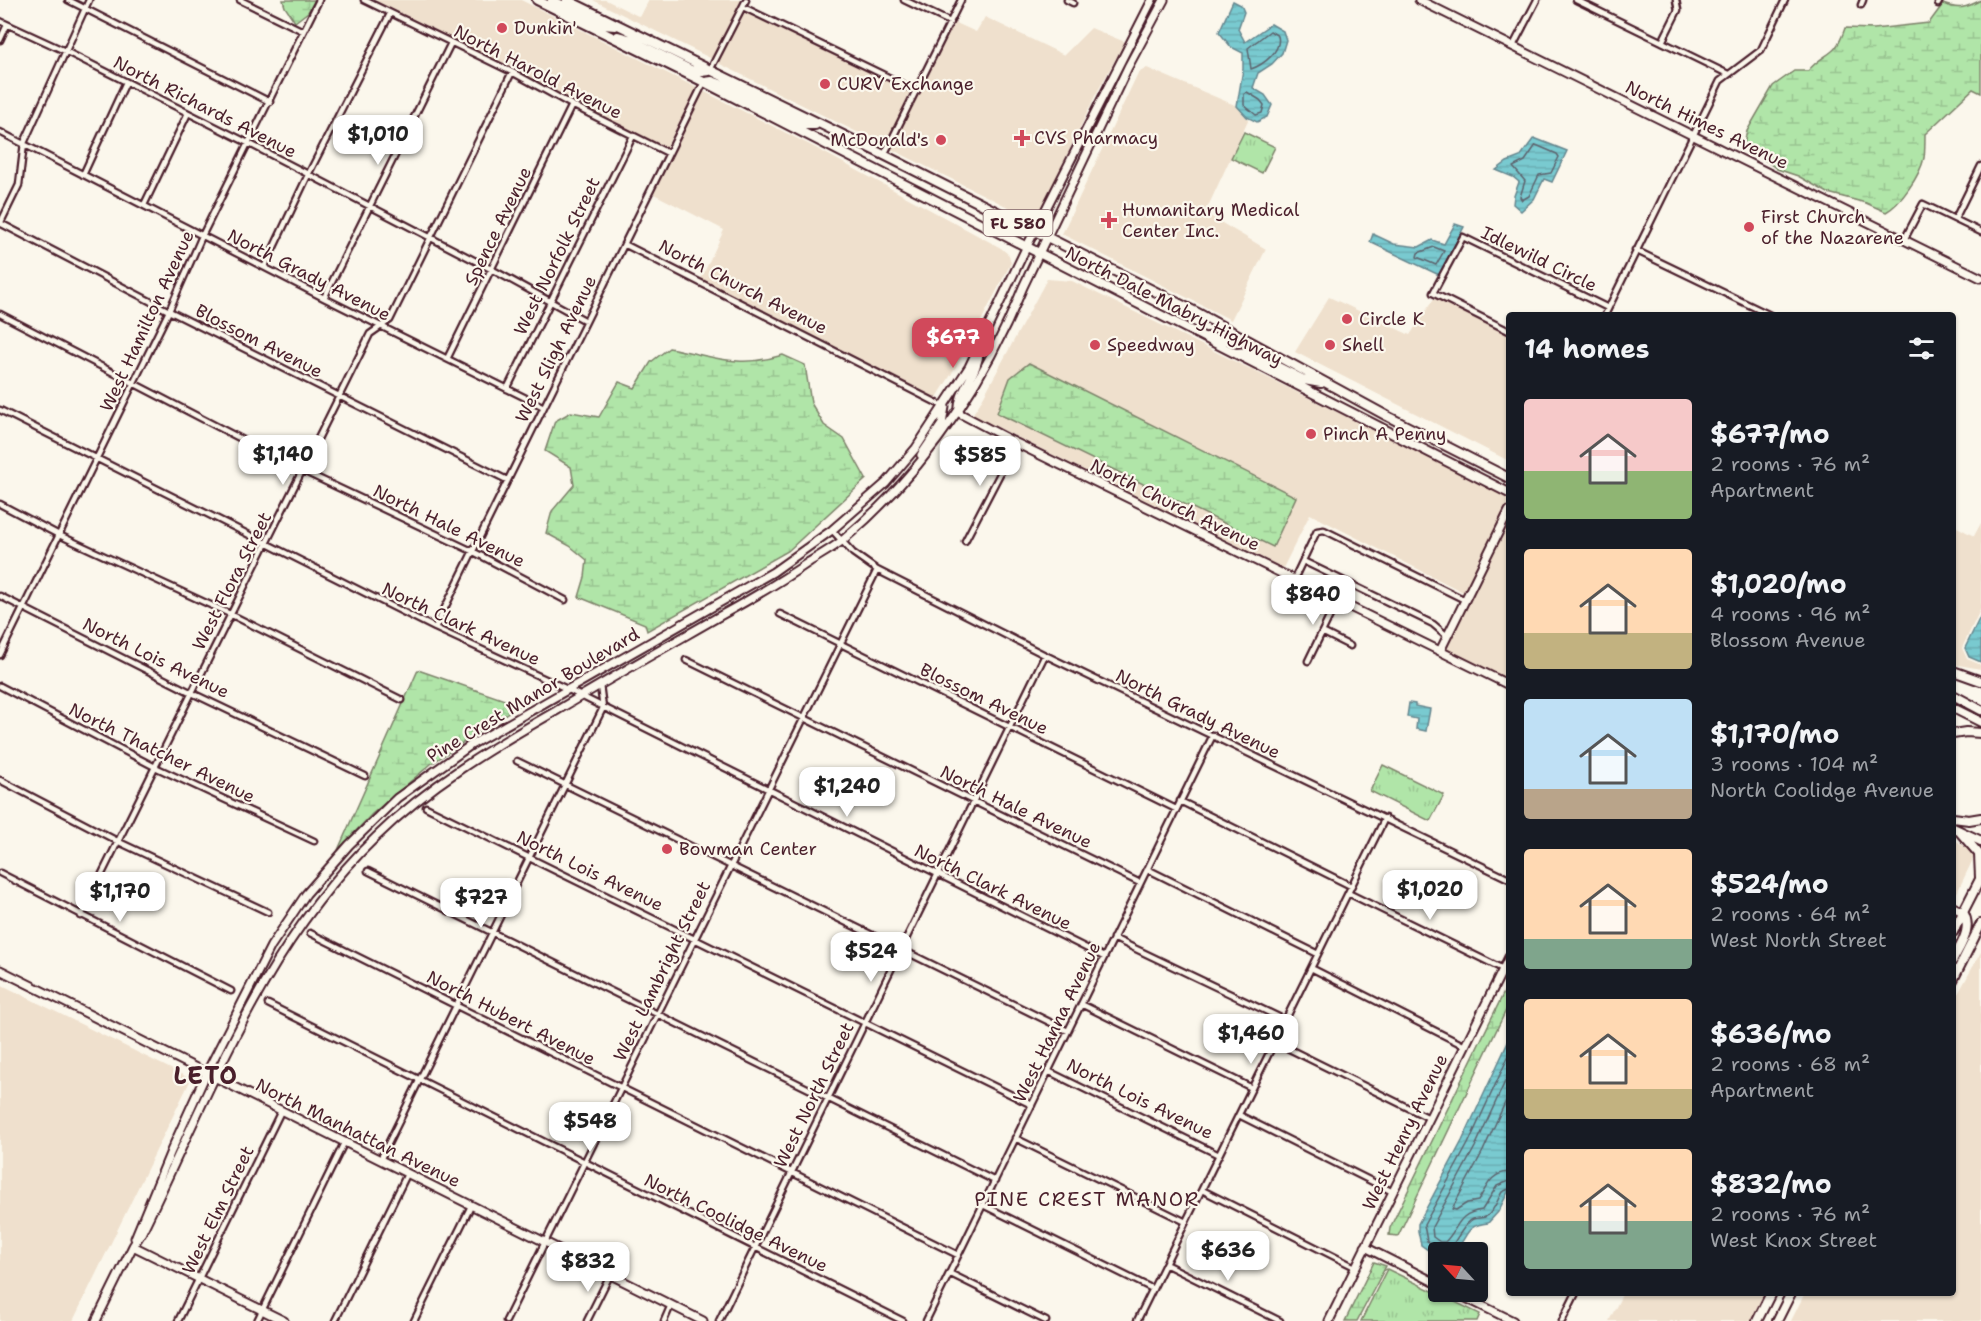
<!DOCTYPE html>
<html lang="en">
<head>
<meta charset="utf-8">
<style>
	:root { --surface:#171b24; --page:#242831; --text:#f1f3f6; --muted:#9ea1a6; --accent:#d1495b }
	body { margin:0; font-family:"Shantell Sans",sans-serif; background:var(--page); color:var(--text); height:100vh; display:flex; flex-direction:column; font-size:22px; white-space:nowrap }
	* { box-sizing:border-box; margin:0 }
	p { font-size:20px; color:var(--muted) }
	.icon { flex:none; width:33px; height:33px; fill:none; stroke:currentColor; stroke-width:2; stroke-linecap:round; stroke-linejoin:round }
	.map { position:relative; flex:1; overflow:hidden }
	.drawer { position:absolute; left:1506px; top:312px; width:450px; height:984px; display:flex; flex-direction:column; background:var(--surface); border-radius:6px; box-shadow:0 2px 4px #0004 }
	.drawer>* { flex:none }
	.needle { width:39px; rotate:296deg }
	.buttons { position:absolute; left:1428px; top:1242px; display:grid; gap:12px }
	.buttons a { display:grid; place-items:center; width:60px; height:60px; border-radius:6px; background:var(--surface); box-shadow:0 2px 4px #0004; font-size:30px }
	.price { position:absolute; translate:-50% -51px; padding:0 14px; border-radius:12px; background:#fff; color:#222; font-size:20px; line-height:39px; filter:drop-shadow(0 2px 3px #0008) }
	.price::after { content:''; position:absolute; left:50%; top:36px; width:18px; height:14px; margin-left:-9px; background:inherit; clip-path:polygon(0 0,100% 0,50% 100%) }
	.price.current { background:var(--accent); color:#fff }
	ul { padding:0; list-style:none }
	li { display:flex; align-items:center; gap:18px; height:150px; padding:0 18px }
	li span { display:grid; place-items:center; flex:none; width:168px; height:120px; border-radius:6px; color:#555 }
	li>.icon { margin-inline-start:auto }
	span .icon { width:72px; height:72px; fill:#fffc; stroke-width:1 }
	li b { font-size:26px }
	h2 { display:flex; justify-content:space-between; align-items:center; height:72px; padding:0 18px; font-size:26px }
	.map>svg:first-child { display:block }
</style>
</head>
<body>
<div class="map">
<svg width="1981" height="1321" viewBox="0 0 1981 1321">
	<defs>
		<pattern id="grass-tufts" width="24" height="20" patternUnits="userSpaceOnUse" patternTransform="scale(1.5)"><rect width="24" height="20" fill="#b0e5a8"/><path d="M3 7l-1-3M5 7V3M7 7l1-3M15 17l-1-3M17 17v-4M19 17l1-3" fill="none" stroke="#99c491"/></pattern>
		<pattern id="wetland-marsh" width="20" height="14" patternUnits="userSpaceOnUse" patternTransform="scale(1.5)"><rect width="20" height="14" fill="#b0e5a8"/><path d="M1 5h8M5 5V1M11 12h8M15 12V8" fill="none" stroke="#99c491"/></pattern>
		<pattern id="water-rules" width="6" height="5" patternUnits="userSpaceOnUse" patternTransform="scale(1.5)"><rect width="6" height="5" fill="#79cad0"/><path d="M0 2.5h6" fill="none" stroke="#6aadb3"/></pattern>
	</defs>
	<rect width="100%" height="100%" fill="#fbf7ec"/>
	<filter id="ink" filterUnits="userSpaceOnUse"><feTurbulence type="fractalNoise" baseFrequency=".0167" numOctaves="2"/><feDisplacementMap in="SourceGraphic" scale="12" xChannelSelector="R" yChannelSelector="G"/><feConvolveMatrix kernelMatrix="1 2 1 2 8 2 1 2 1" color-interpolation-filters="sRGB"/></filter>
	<g filter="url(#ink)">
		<path fill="#efe0cd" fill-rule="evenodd" d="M 371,0 L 521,0 L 697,88 L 666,148 L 574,103 L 517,71 Z
			M 593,0 L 606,0 L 638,16 L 641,15 L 649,0 L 742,0 L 712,59 Z
			M 744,11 L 913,92 L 885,146 L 718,63 Z
			M 985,17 L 1064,55 L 1091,28 L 1125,42 L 1095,96 L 1036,221 L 891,149 L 954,22 L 976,32 Z
			M 1147,68 L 1237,106 L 1249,118 L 1205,213 L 1266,249 L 1231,320 L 1062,234 L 1138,73 Z
			M 703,91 L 812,146 L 1001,248 L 1009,255 L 1011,263 L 965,352 L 936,399 L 701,279 L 724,230 L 652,193 Z
			M 1047,279 L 1072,281 L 1509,497 L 1509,502 L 1465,593 L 1310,514 L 1283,568 L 972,415 L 980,403 ZM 1010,378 L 1296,497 L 1273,547 L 998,413 Z
			M 1329,297 L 1410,335 L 1435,297 L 1509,335 L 1509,461 L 1295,352 Z
			M 1509,519 L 1509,680 L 1445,650 Z
			M 1981,523 L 1981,608 L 1962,648 L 1967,659 L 1981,665 L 1981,669 L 1953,664 L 1953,525 L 1974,536 Z
			M 1953,838 L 1975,855 L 1953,901 Z
			M 1981,952 L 1981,1321 L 1791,1321 L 1805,1293 L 1953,1293 L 1953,1003 Z
			M 0,984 L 191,1079 L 73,1321 L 0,1321 Z
			M 1623,1293 L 1764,1293 L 1751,1321 L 1609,1321 Z"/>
		<path fill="url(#grass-tufts)" stroke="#7d826a" stroke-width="1.5" d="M 1244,132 L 1275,147 L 1262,173 L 1231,158 Z
			M 1383,765 L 1444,795 L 1430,821 L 1370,791 Z
			M 1387,1269 L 1480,1314 L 1477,1321 L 1361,1321 Z"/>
		<path fill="url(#wetland-marsh)" stroke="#7d826a" stroke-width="1.5" d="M 283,0 L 315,0 L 308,12 L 295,22 L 285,7 Z
			M 1981,0 L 1981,93 L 1973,89 L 1925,134 C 1925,142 1925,151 1924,158 C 1920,175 1901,204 1886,212 L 1866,203 L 1828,193 L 1798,176 L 1777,169 L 1744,144 L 1747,131 L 1773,86 L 1794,71 L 1808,71 C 1826,50 1835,59 1845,28 L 1874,29 L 1929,23 L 1943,4 C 1959,10 1966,8 1981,0 Z
			M 669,348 C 713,356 737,369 783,355 L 805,365 L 811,403 L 824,425 L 844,439 L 866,479 L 788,551 L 647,631 L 645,624 L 579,597 L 585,577 L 587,560 L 570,546 L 546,533 L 552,511 L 574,485 L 571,467 L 545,451 L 555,421 L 571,412 L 599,417 L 619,382 L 635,388 L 651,362 Z
			M 1029,363 L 1296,497 L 1273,547 L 997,413 L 1010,378 Z
			M 418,670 L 519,705 L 431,764 L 372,814 L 338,850 Z
			M 1509,982 L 1509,1004 L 1398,1236 L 1389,1235 L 1390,1228 Z
			M 1374,1262 L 1386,1266 L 1357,1321 L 1345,1321 Z"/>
		<path fill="url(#water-rules)" stroke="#66868e" stroke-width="1.5" d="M 1233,1 L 1241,5 L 1244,12 L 1238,29 L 1245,42 L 1271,24 L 1283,31 L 1286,40 L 1282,53 L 1272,64 L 1258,73 L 1253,88 L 1265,95 L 1272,105 L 1267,117 L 1257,122 L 1247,117 L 1237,106 L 1243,69 L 1243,53 L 1231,47 L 1219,32 Z
			M 1534,138 L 1567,151 L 1552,182 L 1544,179 L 1534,199 L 1521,211 L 1513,204 L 1514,196 L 1519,182 L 1513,177 L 1496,170 L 1507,162 L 1520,157 Z
			M 1455,224 L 1464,227 L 1439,275 L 1370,242 L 1373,234 L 1394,244 L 1419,247 L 1432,240 L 1444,244 Z
			M 1981,615 L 1981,662 L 1969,657 L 1965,648 Z
			M 1409,703 L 1415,704 L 1415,706 L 1430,709 L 1426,731 L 1416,729 L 1417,719 L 1407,717 Z
			M 1509,1040 L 1509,1190 L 1498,1212 L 1488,1223 C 1464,1225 1469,1237 1454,1252 L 1438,1252 L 1438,1255 L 1435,1255 L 1421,1245 L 1418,1231 L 1418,1224 L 1462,1141 Z"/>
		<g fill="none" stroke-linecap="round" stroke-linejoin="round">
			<path stroke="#5d636d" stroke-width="1.5" d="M 1270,31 L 1278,36 C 1282,51 1263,65 1251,69 L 1248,48 Z
				M 1247,92 L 1260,100 L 1264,105 L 1262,113 L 1256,115 L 1244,105 L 1244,94 Z
				M 1536,145 L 1557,154 L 1559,157 L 1551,173 L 1539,175 L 1529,196 L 1522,200 L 1520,197 L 1525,181 L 1513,167 L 1525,161 Z
				M 1434,247 L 1444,251 L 1436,265 L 1417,257 L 1418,253 Z
				M 1509,1073 L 1475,1147 L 1432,1227 L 1433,1237 L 1440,1242 L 1445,1242 C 1460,1227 1456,1214 1482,1210 L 1497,1186 L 1509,1181
				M 1509,1094 L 1483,1151 L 1452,1209 L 1456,1210 L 1467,1203 L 1478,1201 C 1487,1187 1490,1173 1509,1172
				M 1443,1252 L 1427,1241 L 1424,1225 L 1468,1144 L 1509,1055
				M 1450,1252 C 1451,1246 1467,1221 1473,1219 C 1478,1217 1483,1219 1487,1216 C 1495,1210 1497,1200 1502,1192 L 1509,1189"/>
			<g stroke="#4a1f2b" stroke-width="9">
				<path id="street" d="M 68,0 L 270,102
					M 240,0 L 303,31
					M 364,0 L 512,72 L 572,105 L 668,153
					M 904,0 L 950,22
					M 1067,0 L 1073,3
					M 1576,0 L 1728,74
					M 1938,4 L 1940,0
					M 1861,5 L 1863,0
					M 743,7 L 917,91
					M 0,21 L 65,51 L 248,143 L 491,269 L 586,321
					M 0,40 L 7,25
					M 1662,42 L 1678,10 L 1676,0
					M 1513,46 L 1537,0
					M 710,70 L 746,0
					M 0,132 L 324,298 L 544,407
					M 884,155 L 961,0
					M 83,175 L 126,82
					M 144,205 L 188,113
					M 1955,219 L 1981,166
					M 0,223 L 169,311 L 507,480
					M 0,224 L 19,185 L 24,143 L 89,0
					M 1904,240 L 1923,204 L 1981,232
					M 624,244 L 945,407
					M 1635,250 L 1770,315
					M 265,266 L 308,175 L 390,14
					M 324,298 L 451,43
					M 0,314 L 303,471 L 472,551 L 565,600
					M 1605,315 L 1720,81 L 1761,50 L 1785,0
					M 1509,331 L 1433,293 L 1463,237 L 1608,308
					M 447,359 L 572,105
					M 507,389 L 633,136
					M 0,410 L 435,628 L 567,689 L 1104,957
					M 0,504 L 59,535 L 230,614 L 402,700
					M 832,530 L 853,553 L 877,570 L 1045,655 L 1509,879
					M 965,541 L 1016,443
					M 1303,561 L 1433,624 L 1447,636
					M 1294,579 L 1317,531 L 1324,530 L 1465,600
					M 0,596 L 192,693 L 365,776
					M 780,614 L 1176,809
					M 435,628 L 704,82
					M 1322,632 L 1350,646
					M 0,655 L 169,311 L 202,236 L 319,0
					M 686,660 L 1140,883
					M 1308,661 L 1337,601
					M 0,686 L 155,767 L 314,841
					M 517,761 L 1068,1031
					M 0,780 L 119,842 L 268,912
					M 1180,801 L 1351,886
					M 426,807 L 1032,1105
					M 1147,869 L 1318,954
					M 368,871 L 995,1181
					M 0,873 L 231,991
					M 1348,893 L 1503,969
					M 81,916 L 370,334 L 390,320 L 512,72
					M 310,933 L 958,1255
					M 1113,938 L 1285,1020
					M 1311,968 L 1465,1046
					M 268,1004 L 903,1321
					M 1081,1004 L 1252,1088
					M 1275,1042 L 1429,1118
					M 1048,1071 L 1219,1155
					M 1239,1115 L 1393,1192
					M 1015,1138 L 1186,1222
					M 380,1160 L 603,708 L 600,685
					M 1202,1190 L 1355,1267
					M 983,1205 L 1153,1289
					M 1165,1264 L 1280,1321
					M 949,1273 L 1046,1321
					M 178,1321 L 281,1111
					M 257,1321 L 344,1143
					M 335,1321 L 407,1174
					M 414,1321 L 471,1206
					M 506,1321 L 877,570
					M 587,1321 L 610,1275
					M 664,1321 L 671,1305
					M 719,1321 L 1045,655
					M 926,1321 L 1213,735
					M 1137,1321 L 1385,818
					M 1562,1321 L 1576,1293"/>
			</g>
			<g stroke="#4a1f2b" stroke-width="11">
				<path id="secondary" d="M 1419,0 L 1981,278
					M 979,350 C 980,374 956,390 959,413 L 1016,443 L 1509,685
					M 921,455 L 942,424 L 945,407
					M 1440,651 L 1509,511
					M 1953,907 L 1963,912
					M 0,970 L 703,1321
					M 135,1238 L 171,1151 L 206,1074 L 271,946 L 306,894 L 349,845 L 397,798 L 471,745 L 773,572 L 832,530 L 886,483 L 916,448 L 969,367 L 1026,248 L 1152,0
					M 133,1246 L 284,1321
					M 1365,1247 L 1438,1284
					M 1454,1292 L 1513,1321
					M 96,1321 L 133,1246 L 142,1232 C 209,1095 263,945 376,837 C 429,785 491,748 556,711 C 609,679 664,648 718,617 C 749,600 780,582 809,562 C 820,555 833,548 843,540 C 925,471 983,385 1023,287 L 1128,67 L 1164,0
					M 1329,1321 L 1509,957"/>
			</g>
			<g stroke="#4a1f2b" stroke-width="12">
				<path id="primary" d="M 537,0 L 704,82 L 1509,493
					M 552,0 L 603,25 L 615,26
					M 567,0 L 884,155 L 1196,312 L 1387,416 L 1509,478
					M 618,36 L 629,39 L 691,70 L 701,72 L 709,71
					M 705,82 L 712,81 L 723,85 L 805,125 L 815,125
					M 1207,337 L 1226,340 L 1238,335
					M 1235,353 L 1249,352 L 1304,380 L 1321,383
					M 1953,671 L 1981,681
					M 1953,695 L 1981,710
					M 1953,708 L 1981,722
					M 1953,734 L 1966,732 L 1981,733
					M 1953,818 L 1969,820 L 1981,818
					M 1953,828 L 1981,841
					M 1959,831 L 1979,854 L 1980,878
					M 1953,932 L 1981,877
					M 1953,960 C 1961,944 1973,929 1963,912
					M 1953,980 L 1981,924
					M 1757,1321 L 1771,1293
					M 1777,1321 L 1791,1293"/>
			</g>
			<use href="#street" stroke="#fbf7ec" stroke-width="4.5"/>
			<use href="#secondary" stroke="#fbf7ec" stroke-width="7"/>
			<use href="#primary" stroke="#fbf7ec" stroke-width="8"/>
		</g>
	</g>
	<g fill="#d1495b" stroke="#fbf7ec" stroke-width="2">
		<circle cx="502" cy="28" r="6"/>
		<circle cx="825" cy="84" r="6"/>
		<path d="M1019 129h6v6h6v6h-6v6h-6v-6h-6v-6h6z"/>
		<circle cx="941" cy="140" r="6"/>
		<path d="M1106 211h6v6h6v6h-6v6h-6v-6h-6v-6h6z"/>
		<circle cx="1749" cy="227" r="6"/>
		<circle cx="1347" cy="319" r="6"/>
		<circle cx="1095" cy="345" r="6"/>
		<circle cx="1330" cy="345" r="6"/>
		<circle cx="1311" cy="434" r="6"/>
		<circle cx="667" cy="849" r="6"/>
	</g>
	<g text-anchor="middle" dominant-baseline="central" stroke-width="4.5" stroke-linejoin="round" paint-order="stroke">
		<rect fill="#fbf7ec" stroke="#7f6065" stroke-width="1.5" x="983.5" y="210" width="69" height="26" rx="4.5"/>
		<g font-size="16" font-weight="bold" fill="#4a1f2b">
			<text x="1018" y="223">FL 580</text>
		</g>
		<g font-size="18" fill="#4a1f2b" stroke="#fbf7ec" text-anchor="start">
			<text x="514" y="28">Dunkin'</text>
			<text x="837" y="84">CURV Exchange</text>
			<text x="1034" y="138">CVS Pharmacy</text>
			<text x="929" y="140" text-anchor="end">McDonald's</text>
			<text x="1122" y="210">Humanitary Medical<tspan x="1122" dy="21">Center Inc.</tspan></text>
			<text x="1761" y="217">First Church<tspan x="1761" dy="21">of the Nazarene</tspan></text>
			<text x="1359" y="319">Circle K</text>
			<text x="1107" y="345">Speedway</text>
			<text x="1342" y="345">Shell</text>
			<text x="1323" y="434">Pinch A Penny</text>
			<text x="679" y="849">Bowman Center</text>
		</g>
		<g font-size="18" fill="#4a1f2b" stroke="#fbf7ec">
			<text transform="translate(538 72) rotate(27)">North Harold Avenue</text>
			<text transform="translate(205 107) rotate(27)">North Richards Avenue</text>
			<text transform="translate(1707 125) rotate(26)">North Himes Avenue</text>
			<text transform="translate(498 226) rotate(-64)">Spence Avenue</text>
			<text transform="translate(557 256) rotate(-64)">West Norfolk Street</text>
			<text transform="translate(1539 259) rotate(26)">Idlewild Circle</text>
			<text transform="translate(309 275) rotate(27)">North Grady Avenue</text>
			<text transform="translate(743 287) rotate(27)">North Church Avenue</text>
			<text transform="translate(1174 306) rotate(27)">North Dale Mabry Highway</text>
			<text transform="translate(147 321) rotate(-65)">West Hamilton Avenue</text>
			<text transform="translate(259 341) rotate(27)">Blossom Avenue</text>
			<text transform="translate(556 349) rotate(-64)">West Sligh Avenue</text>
			<text transform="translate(1175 505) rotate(26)">North Church Avenue</text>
			<text transform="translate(449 526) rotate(26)">North Hale Avenue</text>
			<text transform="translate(232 581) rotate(-63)">West Flora Street</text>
			<text transform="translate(461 624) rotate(25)">North Clark Avenue</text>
			<text transform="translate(156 658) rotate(26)">North Lois Avenue</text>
			<text transform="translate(533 695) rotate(-31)">Pine Crest Manor Boulevard</text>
			<text transform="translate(984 699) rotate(26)">Blossom Avenue</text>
			<text transform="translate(1198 714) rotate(26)">North Grady Avenue</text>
			<text transform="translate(162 753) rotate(26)">North Thatcher Avenue</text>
			<text transform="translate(1016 807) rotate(26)">North Hale Avenue</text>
			<text transform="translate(590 871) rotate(26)">North Lois Avenue</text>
			<text transform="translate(993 887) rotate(26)">North Clark Avenue</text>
			<text transform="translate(662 971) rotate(-64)">West Lambright Street</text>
			<text transform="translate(511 1018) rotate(27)">North Hubert Avenue</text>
			<text transform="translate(1057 1022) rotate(-64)">West Hanna Avenue</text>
			<text transform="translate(814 1095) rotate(-64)">West North Street</text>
			<text transform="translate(1140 1099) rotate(26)">North Lois Avenue</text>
			<text transform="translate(1405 1132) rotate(-64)">West Henry Avenue</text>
			<text transform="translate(358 1133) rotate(26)">North Manhattan Avenue</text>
			<text transform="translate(218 1210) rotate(-64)">West Elm Street</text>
			<text transform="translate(736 1223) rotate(26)">North Coolidge Avenue</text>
		</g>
		<g font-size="20" letter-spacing="1.5" fill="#4a1f2b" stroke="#fbf7ec">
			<text x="1087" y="1199">PINE CREST MANOR</text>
		</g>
		<g font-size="24" font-weight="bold" letter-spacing="1.5" fill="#4a1f2b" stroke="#fbf7ec">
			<text x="206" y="1076">LETO</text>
		</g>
	</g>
</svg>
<div class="buttons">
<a><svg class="needle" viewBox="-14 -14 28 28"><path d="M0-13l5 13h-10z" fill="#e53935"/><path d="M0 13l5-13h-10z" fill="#9ea1a6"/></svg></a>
</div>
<b class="price" style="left:378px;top:166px">$1,010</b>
<b class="price current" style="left:953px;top:369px">$677</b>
<b class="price" style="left:283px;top:486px">$1,140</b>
<b class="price" style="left:980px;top:487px">$585</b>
<b class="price" style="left:1313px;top:626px">$840</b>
<b class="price" style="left:847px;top:818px">$1,240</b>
<b class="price" style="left:1430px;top:921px">$1,020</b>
<b class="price" style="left:120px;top:923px">$1,170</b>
<b class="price" style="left:481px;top:929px">$727</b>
<b class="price" style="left:871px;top:983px">$524</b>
<b class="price" style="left:1251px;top:1065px">$1,460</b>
<b class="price" style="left:590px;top:1153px">$548</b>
<b class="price" style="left:1228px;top:1282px">$636</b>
<b class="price" style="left:588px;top:1293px">$832</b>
<section class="drawer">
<h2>14 homes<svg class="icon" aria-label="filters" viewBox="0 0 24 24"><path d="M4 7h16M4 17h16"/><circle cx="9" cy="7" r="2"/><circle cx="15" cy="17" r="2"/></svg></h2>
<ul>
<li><span style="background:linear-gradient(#f6c9c9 60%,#8fb573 0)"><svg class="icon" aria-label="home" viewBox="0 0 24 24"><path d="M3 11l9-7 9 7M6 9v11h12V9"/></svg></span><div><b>$677/mo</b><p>2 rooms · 76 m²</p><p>Apartment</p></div></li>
<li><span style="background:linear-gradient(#ffd9b3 70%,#c2b280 0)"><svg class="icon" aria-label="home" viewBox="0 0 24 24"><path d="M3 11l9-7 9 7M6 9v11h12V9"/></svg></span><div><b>$1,020/mo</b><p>4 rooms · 96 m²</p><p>Blossom Avenue</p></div></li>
<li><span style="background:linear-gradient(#bfe0f5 75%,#b9a48a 0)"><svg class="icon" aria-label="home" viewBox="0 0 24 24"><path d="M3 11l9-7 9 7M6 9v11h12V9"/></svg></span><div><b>$1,170/mo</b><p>3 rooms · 104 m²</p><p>North Coolidge Avenue</p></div></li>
<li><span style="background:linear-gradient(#ffd9b3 75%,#7fa58c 0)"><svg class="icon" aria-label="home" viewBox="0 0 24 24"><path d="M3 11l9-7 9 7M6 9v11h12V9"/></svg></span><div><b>$524/mo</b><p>2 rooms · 64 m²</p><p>West North Street</p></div></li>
<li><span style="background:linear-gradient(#ffd9b3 75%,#c2b280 0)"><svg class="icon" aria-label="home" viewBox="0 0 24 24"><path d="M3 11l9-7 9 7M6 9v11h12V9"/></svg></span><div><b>$636/mo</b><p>2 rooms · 68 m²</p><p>Apartment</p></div></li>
<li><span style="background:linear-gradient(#ffd9b3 60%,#7fa58c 0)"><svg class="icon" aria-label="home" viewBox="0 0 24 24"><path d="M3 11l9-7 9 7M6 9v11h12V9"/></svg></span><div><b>$832/mo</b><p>2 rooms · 76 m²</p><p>West Knox Street</p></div></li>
</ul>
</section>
</div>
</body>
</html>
